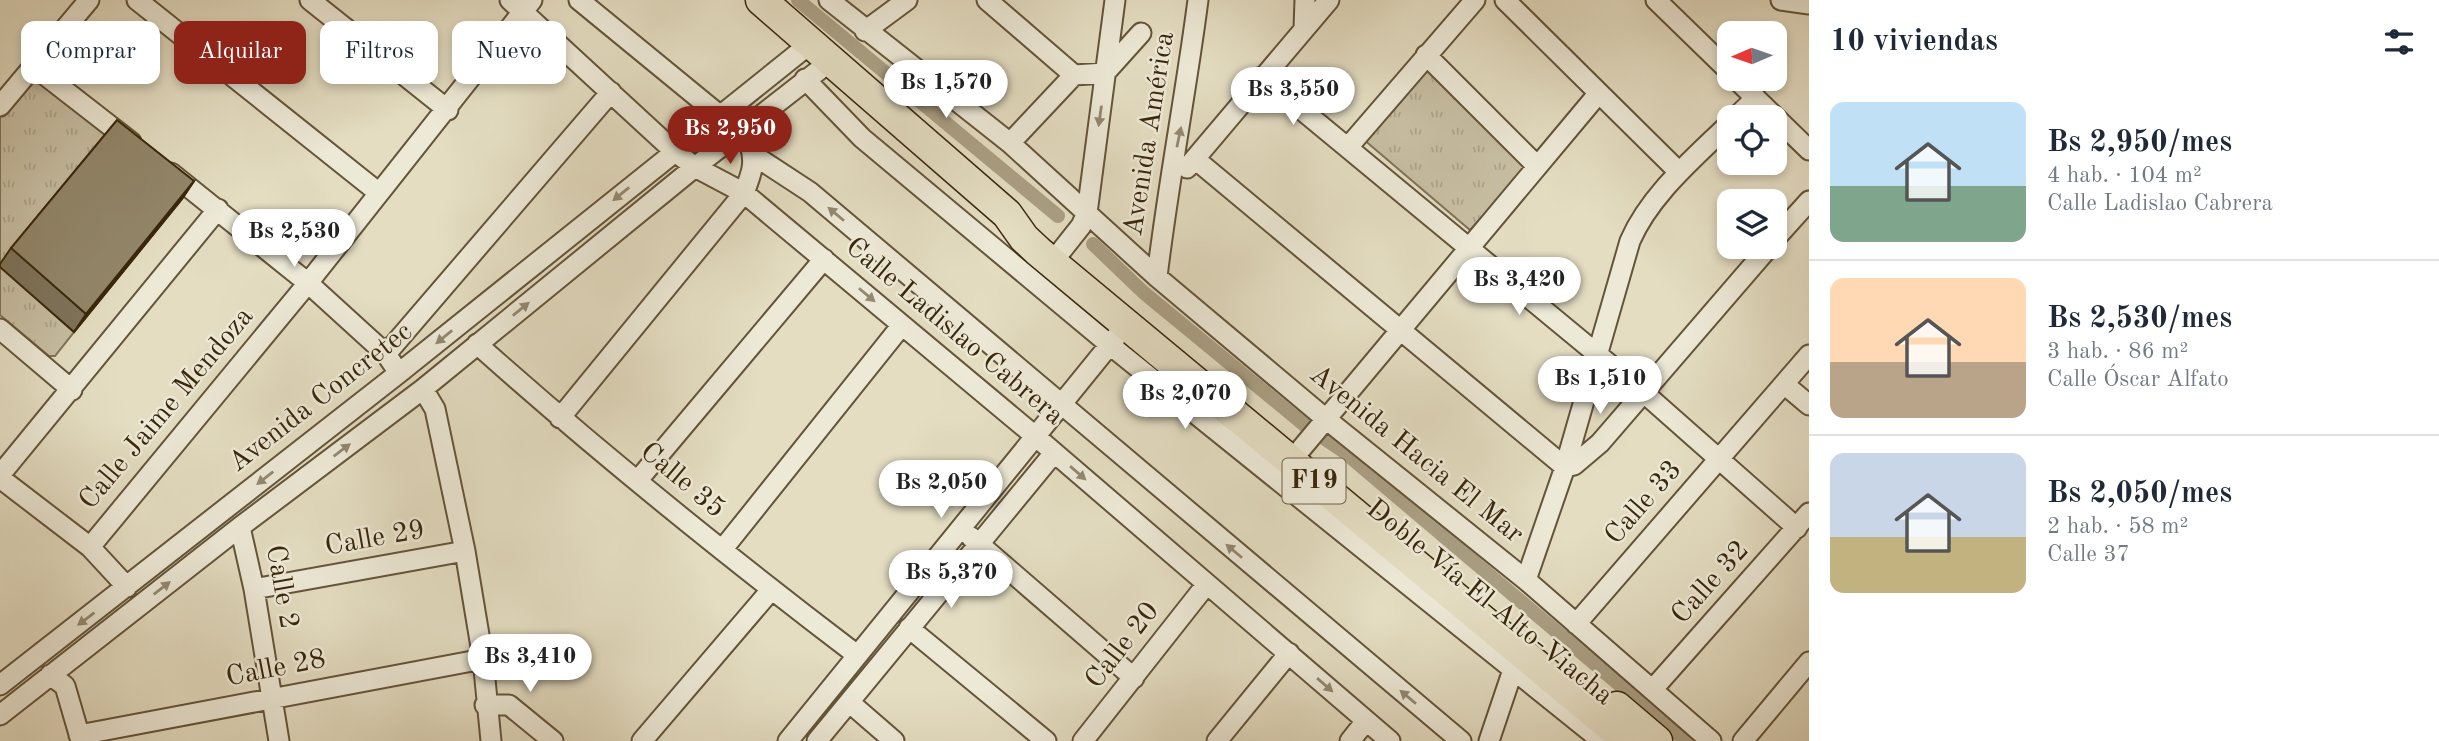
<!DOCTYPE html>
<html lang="es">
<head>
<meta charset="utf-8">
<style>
	:root { --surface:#fff; --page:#f6f6f7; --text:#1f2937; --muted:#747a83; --line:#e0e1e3; --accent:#8f2418 }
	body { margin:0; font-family:"Old Standard TT",serif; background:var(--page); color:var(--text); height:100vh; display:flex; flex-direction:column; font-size:26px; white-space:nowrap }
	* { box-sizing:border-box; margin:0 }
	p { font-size:23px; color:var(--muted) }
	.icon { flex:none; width:38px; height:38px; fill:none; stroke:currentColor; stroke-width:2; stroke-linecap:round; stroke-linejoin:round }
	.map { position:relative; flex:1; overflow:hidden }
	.side { display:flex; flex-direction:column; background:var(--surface); width:630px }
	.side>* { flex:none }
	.top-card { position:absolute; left:21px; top:21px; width:665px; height:63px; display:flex; gap:14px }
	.needle { width:46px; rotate:268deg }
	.tools { position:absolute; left:1717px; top:21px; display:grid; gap:14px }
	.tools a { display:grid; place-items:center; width:70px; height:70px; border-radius:14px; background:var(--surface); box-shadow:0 4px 10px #0003; font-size:35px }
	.price { position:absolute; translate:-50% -60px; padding:0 16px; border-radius:24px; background:#fff; color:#222; font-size:23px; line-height:46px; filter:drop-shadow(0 2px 4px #0008) }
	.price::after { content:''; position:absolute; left:50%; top:42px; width:21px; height:16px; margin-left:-10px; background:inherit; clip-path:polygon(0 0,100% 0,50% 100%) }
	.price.selected { background:var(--accent); color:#fff }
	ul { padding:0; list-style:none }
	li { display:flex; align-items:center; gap:21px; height:175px; padding:0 21px }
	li+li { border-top:2px solid var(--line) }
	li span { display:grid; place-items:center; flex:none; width:196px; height:140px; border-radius:14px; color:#555 }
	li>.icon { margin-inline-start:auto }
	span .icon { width:84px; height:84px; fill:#fffc; stroke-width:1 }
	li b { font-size:30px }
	h2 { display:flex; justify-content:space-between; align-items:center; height:84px; padding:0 21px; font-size:30px }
	.tag { padding:0 24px; border-radius:14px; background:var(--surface); box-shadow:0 4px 10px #0003; font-size:24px; line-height:63px }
	.tag.selected { background:var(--accent); color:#fff }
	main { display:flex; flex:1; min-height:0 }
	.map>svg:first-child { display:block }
</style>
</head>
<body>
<main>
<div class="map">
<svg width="1809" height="741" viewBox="0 0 1809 741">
	<defs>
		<pattern id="grass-tufts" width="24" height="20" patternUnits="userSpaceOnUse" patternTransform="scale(1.75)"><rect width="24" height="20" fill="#c7bea3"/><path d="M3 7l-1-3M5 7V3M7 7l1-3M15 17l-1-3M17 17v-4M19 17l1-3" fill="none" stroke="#aca38b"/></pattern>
	</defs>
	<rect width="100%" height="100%" fill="#e4ddc2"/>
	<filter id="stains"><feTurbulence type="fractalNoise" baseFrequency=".00286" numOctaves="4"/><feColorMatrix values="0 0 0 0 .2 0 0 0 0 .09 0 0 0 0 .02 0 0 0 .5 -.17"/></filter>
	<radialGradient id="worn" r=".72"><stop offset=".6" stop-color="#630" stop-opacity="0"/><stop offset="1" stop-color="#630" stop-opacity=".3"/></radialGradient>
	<path fill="url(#grass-tufts)" stroke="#807257" stroke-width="2" d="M 22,69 L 104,127 L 106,135 L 0,264 L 0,95 Z
		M 1428,69 L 1528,166 L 1470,230 L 1363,139 Z
		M 0,267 L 74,332 L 55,356 L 49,356 L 0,315 Z"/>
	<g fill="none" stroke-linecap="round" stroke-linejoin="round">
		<path stroke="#aa9f84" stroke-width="14" d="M 798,0 L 1058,216
			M 1093,244 L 1143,292 L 1307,427 L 1343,451 L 1686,741"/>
		<g stroke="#645439" stroke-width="23">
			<path id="minor" d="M 137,0 L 379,193
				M 310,0 L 448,110
				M 510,0 L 674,151 L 695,167 L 744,193 L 1035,436 L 1390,741
				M 579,0 L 729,123
				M 829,0 L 1010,143 L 1157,277 L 1326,419 L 1526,580 L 1711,741
				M 987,0 L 1074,75 L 1105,73 L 1141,33
				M 1505,0 L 1679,172
				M 1656,0 L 1729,71
				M 1781,0 L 1809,4
				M 1304,28 L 1305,0
				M 865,31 L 907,0
				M 1426,55 L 1537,166
				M 32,65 L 131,142
				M 1262,77 L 1643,392 L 1797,528
				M 805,79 L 862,138 L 1110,345 L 1602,741
				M 1736,79 L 1809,150
				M 0,106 L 89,0
				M 1736,117 L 1756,98
				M 1010,143 L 1074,75
				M 1349,146 L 1475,0
				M 755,156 L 810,192 L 1461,741
				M 1195,159 L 1565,467
				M 1187,168 L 1329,0
				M 171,173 L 308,283 L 386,354 L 399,373
				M 1774,240 L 1809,201
				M 1062,250 L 1081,226 L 1087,213 L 1115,0
				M 1157,277 C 1168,184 1186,93 1198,0
				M 0,329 L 72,390
				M 477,344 C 599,453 727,556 857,655
				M 386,354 L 611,92
				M 1784,384 L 1809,405
				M 423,389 L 435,409 L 465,551 L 483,659 L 491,741
				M 560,418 L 744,193 C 751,175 756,163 750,145
				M 1301,449 L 1598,94
				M 1565,467 L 1574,465 L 1600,443 L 1769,247
				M 0,475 L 218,209
				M 0,478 L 90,547 L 127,587
				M 638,480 L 824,259
				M 240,527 L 254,589 L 279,741
				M 971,537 L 1134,678
				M 90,547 L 308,283 L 532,0
				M 722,550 L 902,325
				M 1526,580 L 1565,467 L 1630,241 C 1650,195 1693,159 1729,124
				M 254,589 L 465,551
				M 1576,624 L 1809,355
				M 909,628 L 1046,741
				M 50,675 L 65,686 L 81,741
				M 0,685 L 399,373 L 811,43
				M 1653,689 L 1809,513
				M 849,702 L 894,741
				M 485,705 L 509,705 L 553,741
				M 0,715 L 240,527 L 423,389 L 695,167 L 832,60
				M 79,735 L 483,659
				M 642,741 L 771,590
				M 788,741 L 1116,337
				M 817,741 L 1054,453
				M 1083,741 L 1206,585
				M 1217,741 L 1289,653
				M 1350,741 L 1366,721
				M 1489,741 L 1517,658
				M 1743,741 L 1809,662"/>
		</g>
		<g stroke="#39270b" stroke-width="33">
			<path id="highway" d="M 761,0 L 1007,214 L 1024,238 L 1039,252 L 1628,741
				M 1617,707 L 1657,741"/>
		</g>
		<use href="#minor" stroke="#ede9d7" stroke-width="19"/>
		<use href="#highway" stroke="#e4ddc2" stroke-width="30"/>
	</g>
	<path fill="#7e735b" stroke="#39270b" stroke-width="2" d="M 194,181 L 182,199 L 74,332 L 0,267 L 0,264 L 11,248 Z"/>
	<path fill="#665e4a" stroke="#39270b" stroke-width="2" d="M 194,181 L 182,199 L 74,332 L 86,314 Z"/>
	<path fill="#92866a" stroke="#39270b" stroke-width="2" d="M 117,120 L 194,181 L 86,314 L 11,248 Z"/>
	<defs><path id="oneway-solid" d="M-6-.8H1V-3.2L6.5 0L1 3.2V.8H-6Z" transform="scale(1.75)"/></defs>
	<g fill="#938871">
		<use href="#oneway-solid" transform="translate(1100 116) rotate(98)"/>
		<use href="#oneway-solid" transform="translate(1179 137) rotate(-78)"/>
		<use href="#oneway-solid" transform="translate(621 194) rotate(141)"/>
		<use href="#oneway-solid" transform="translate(836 214) rotate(-140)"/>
		<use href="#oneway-solid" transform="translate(867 295) rotate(40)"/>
		<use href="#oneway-solid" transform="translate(521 309) rotate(-39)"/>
		<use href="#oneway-solid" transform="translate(444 337) rotate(141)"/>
		<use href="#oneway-solid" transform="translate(342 450) rotate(-37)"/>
		<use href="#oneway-solid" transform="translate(1078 473) rotate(41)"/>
		<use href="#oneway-solid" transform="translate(265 478) rotate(142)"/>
		<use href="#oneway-solid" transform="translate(1234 551) rotate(-140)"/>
		<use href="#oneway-solid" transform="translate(162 588) rotate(-38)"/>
		<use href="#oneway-solid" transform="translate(86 619) rotate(143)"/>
		<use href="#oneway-solid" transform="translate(1325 685) rotate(41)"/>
		<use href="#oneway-solid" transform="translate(1408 697) rotate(-140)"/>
	</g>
	<g text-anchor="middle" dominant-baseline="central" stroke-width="5" stroke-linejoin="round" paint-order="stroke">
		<rect fill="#ede9d7" stroke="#6f6148" stroke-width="2" x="1282.5" y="458.5" width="63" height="45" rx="5"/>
		<g font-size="26" font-weight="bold" fill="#39270b">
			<text x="1314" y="481">F19</text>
		</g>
		<g font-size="28" fill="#39270b" stroke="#ede9d7">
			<text transform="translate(1150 134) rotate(-81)">Avenida América</text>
			<text transform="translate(954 332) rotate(40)">Calle Ladislao Cabrera</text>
			<text transform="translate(321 398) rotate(-38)">Avenida Concretec</text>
			<text transform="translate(167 409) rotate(-50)">Calle Jaime Mendoza</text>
			<text transform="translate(1416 455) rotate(39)">Avenida Hacia El Mar</text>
			<text transform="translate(682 481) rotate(40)">Calle 35</text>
			<text transform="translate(1644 503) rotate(-49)">Calle 33</text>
			<text transform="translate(375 539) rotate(-10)">Calle 29</text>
			<text transform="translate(1711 583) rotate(-48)">Calle 32</text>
			<text transform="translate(281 587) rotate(80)">Calle 2</text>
			<text transform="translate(1489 603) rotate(39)">Doble Vía El Alto-Viacha</text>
			<text transform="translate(1123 646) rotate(-52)">Calle 20</text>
			<text transform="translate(276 669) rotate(-11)">Calle 28</text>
		</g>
	</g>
	<rect width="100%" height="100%" filter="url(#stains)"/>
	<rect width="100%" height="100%" fill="url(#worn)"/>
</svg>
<div class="tools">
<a><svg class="needle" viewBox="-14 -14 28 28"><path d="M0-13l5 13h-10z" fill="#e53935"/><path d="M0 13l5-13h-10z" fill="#747a83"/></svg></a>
<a><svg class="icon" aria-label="locate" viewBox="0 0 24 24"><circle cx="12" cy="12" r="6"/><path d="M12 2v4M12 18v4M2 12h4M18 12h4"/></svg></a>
<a><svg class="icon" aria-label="layers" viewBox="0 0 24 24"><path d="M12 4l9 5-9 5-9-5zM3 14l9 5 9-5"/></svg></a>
</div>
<b class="price" style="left:946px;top:120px">Bs 1,570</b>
<b class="price" style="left:1293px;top:127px">Bs 3,550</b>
<b class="price selected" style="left:730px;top:166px">Bs 2,950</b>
<b class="price" style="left:294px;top:269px">Bs 2,530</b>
<b class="price" style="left:1519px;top:317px">Bs 3,420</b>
<b class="price" style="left:1600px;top:416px">Bs 1,510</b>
<b class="price" style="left:1185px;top:431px">Bs 2,070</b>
<b class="price" style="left:941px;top:520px">Bs 2,050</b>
<b class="price" style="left:951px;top:610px">Bs 5,370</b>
<b class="price" style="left:530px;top:694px">Bs 3,410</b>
<div class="top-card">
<a class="tag">Comprar</a>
<a class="tag selected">Alquilar</a>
<a class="tag">Filtros</a>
<a class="tag">Nuevo</a>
</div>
</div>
<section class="side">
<h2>10 viviendas<svg class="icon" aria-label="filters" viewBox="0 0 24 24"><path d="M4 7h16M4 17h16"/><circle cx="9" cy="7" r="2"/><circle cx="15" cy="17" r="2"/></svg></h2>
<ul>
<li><span style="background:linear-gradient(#bfe0f5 60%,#7fa58c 0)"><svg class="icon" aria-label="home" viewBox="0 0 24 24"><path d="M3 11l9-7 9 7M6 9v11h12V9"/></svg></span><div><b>Bs 2,950/mes</b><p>4 hab. · 104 m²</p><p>Calle Ladislao Cabrera</p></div></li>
<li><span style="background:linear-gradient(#ffd9b3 60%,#b9a48a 0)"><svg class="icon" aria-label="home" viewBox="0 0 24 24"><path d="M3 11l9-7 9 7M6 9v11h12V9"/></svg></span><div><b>Bs 2,530/mes</b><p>3 hab. · 86 m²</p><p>Calle Óscar Alfato</p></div></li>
<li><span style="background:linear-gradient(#c9d6e8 60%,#c2b280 0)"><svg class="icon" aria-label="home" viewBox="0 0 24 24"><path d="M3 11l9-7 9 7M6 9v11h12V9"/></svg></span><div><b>Bs 2,050/mes</b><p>2 hab. · 58 m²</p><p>Calle 37</p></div></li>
</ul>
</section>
</main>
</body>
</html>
